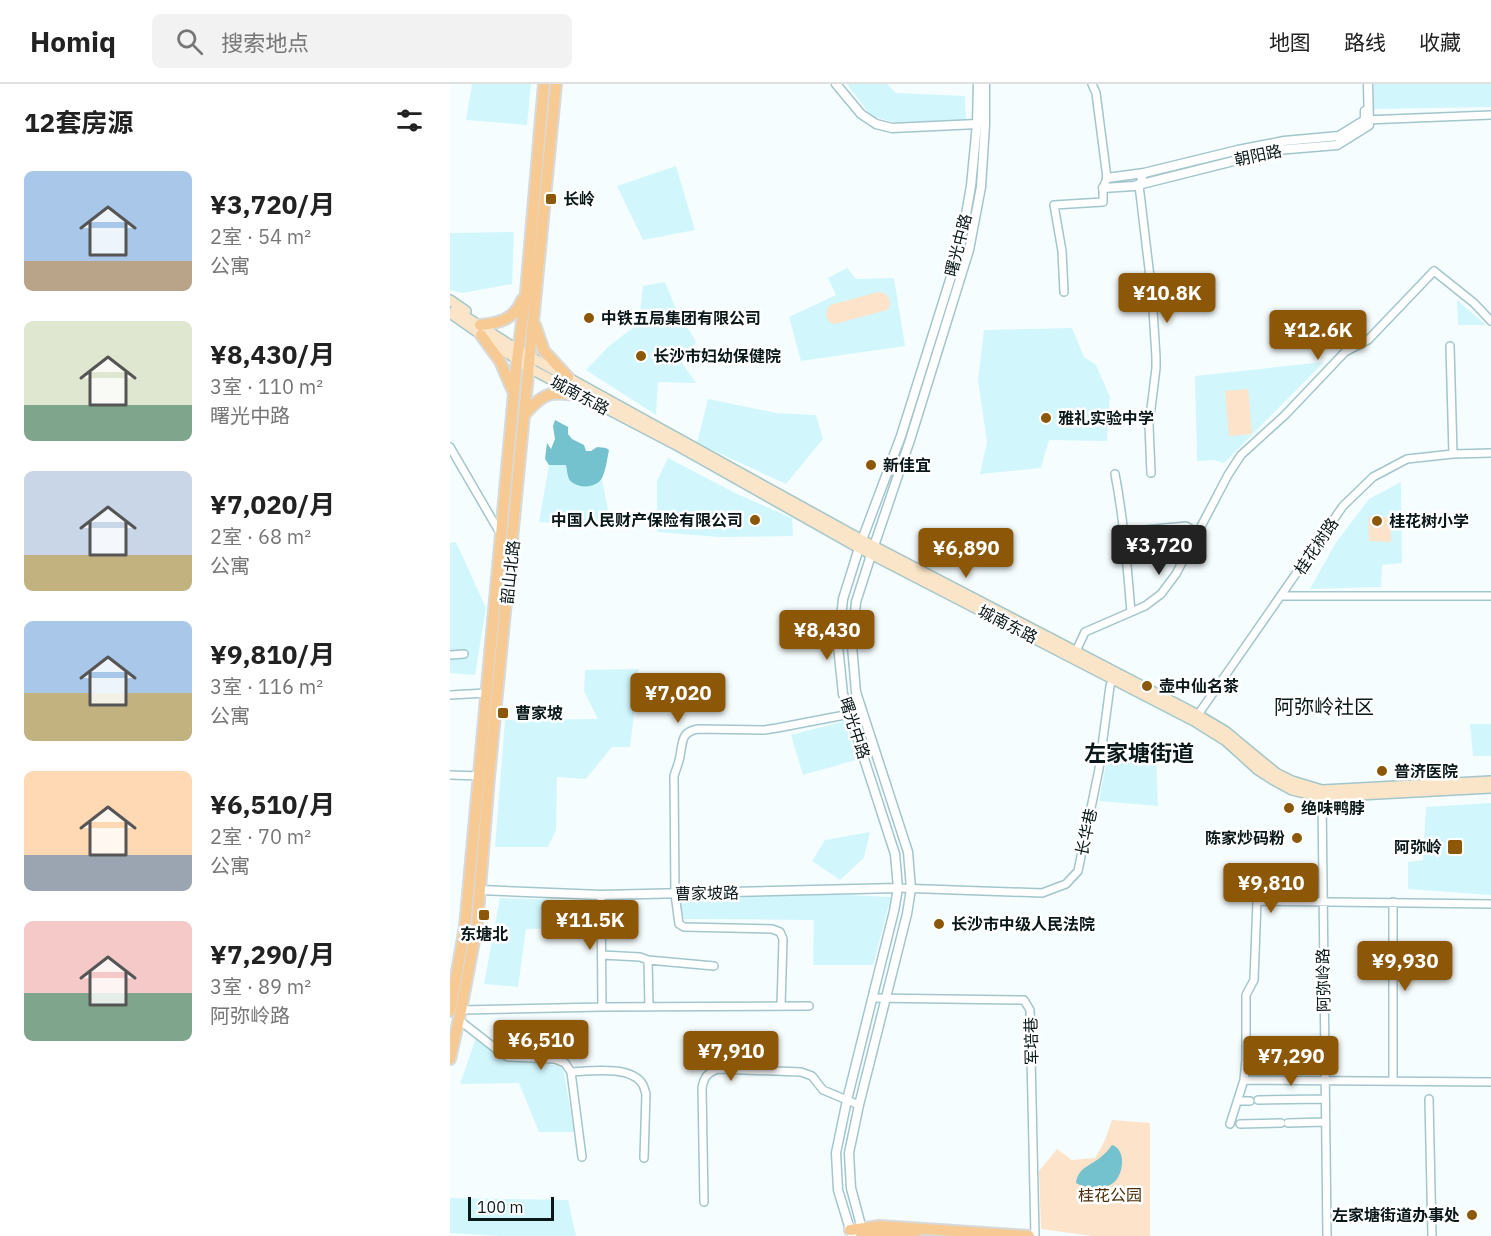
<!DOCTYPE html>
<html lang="zh">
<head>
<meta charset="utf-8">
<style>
	:root { --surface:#fff; --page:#f2f2f2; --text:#222; --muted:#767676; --line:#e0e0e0; --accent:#8c5707 }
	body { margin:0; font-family:"IBM Plex Sans","Noto Sans SC",sans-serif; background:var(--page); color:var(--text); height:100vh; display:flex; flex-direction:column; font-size:22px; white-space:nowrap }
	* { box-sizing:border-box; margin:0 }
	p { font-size:20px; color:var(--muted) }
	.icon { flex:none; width:33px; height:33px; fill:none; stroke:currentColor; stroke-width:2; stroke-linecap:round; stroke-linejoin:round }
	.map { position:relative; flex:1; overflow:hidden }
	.details { display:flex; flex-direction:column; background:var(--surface); width:450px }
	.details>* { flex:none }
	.scale { position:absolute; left:18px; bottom:15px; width:86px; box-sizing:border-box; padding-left:6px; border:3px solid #0a181a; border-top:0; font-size:16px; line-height:21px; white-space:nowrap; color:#0a181a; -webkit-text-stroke:4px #fff; paint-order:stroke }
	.price { position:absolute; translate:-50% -51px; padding:0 14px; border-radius:6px; background:var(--accent); color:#fff; font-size:20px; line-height:39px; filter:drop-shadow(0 2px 3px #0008) }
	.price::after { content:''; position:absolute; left:50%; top:36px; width:18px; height:14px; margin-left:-9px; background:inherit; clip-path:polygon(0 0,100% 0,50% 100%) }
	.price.on { background:#222; color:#fff }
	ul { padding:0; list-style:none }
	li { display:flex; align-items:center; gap:18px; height:150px; padding:0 24px }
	li span { display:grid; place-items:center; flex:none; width:168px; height:120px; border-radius:9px; color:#555 }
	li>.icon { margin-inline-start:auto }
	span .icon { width:72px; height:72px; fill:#fffc; stroke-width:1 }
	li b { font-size:26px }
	h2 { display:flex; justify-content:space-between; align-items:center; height:72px; padding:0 24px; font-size:26px }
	header { display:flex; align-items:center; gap:36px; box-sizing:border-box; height:84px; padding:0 30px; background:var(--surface); border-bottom:2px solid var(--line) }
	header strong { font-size:28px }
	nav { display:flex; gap:33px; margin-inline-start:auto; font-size:21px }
	.search { width:420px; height:54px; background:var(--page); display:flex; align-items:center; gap:15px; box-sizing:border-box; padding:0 21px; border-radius:9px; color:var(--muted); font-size:22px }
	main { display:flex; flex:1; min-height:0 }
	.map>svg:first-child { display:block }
</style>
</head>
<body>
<header>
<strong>Homiq</strong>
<div class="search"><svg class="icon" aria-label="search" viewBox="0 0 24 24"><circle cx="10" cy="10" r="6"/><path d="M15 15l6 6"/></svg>搜索地点</div>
<nav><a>地图</a><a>路线</a><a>收藏</a></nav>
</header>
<main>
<section class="details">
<h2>12套房源<svg class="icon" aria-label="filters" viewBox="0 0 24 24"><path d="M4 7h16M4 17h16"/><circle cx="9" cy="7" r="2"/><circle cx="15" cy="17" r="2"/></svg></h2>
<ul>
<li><span style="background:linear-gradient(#a9c7e8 75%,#b9a48a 0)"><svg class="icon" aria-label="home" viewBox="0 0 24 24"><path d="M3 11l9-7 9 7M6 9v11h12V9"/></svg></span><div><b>¥3,720/月</b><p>2室 · 54 m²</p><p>公寓</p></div></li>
<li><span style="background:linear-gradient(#dfe7d0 70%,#7fa58c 0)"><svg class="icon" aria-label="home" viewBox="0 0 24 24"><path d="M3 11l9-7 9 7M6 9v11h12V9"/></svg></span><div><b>¥8,430/月</b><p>3室 · 110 m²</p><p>曙光中路</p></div></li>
<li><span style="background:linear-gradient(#c9d6e8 70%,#c2b280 0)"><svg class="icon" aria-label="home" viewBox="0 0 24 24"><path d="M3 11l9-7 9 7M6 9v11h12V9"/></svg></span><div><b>¥7,020/月</b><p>2室 · 68 m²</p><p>公寓</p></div></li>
<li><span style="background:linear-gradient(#a9c7e8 60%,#c2b280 0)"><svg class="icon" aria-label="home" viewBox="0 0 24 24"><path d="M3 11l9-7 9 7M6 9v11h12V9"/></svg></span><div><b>¥9,810/月</b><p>3室 · 116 m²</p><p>公寓</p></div></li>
<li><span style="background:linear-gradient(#ffd9b3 70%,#9aa5b1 0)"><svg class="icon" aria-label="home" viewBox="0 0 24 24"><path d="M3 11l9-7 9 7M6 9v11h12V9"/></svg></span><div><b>¥6,510/月</b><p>2室 · 70 m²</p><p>公寓</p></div></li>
<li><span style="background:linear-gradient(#f6c9c9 60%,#7fa58c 0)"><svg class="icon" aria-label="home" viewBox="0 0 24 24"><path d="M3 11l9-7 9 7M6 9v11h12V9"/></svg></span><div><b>¥7,290/月</b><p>3室 · 89 m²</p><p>阿弥岭路</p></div></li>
</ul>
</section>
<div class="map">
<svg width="1041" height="1152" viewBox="0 0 1041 1152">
	<rect width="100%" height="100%" fill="#f6fdfe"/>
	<path fill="#d1f7fd" d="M 22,0 L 81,0 L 77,41 L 16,36 Z
		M 397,0 L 437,0 L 446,9 L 515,12 L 516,37 L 443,38 L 421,32 Z
		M 924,0 L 1041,0 L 1041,23 L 924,25 Z
		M 226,82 L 245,146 L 193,156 L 167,102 Z
		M 64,148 L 62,200 L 12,209 L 0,206 L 0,149 Z
		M 397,184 L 406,195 L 444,194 L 455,262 L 351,277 L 339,233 L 386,211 L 378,194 Z
		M 215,198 L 224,220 L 246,258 L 232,279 L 246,299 L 208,298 L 206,331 L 136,286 L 158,263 L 189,239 L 193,202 Z
		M 1007,216 L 1036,241 L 1008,241 Z
		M 622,244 L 634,273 L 646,281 L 660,313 L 657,357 L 599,356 L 591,384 L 530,390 L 537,358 L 528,296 L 534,246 Z
		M 874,278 L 774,379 L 764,376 L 747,377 L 745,292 Z
		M 258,315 L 326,329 L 366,331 L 373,355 L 336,400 L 247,359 Z
		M 218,374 L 287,410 L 342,434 L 343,452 L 269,453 L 207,448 L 207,397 Z
		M 99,381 L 117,381 L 118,393 L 144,402 L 152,396 L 158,426 L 141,441 L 89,438 Z
		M 951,398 L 952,479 L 932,481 L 931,503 L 860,505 L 885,460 L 919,415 Z
		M 6,458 L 36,524 L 25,591 L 0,589 L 0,459 Z
		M 188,585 L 187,604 L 180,663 L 162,663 L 136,695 L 107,693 L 106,746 L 98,763 L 45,763 L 55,636 L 148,635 L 134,607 L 135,586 Z
		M 395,637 L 406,676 L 353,691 L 341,651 Z
		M 1020,640 L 1041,640 L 1041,672 L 1023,672 Z
		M 658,670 L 706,670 L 708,722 L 649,717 Z
		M 1041,719 L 1041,811 L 958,805 L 958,778 L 973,776 L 976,723 Z
		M 420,748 L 414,774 L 390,796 L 362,777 L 375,756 Z
		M 377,810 L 441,813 L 423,881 L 363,881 L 364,836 L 234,835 L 229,815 Z
		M 50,814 L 145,817 L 145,843 L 76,845 L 68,903 L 34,900 Z
		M 27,951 L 58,973 L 113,983 L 124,1048 L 89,1048 L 69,999 L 10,1000 Z
		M 0,1114 L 118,1116 L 126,1152 L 49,1152 L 0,1149 Z"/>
	<path fill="#fde3c9" d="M 428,208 L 435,209 C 440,214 442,221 437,226 L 385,240 C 375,238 374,228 380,221 Z
		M 798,305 L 802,350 L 779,352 L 775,307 Z
		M 918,433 L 940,433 L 941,458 L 919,457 Z
		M 662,1036 L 700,1039 L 700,1152 L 642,1152 L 591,1145 L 589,1087 L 607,1065 L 622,1076 L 645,1074 L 655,1056 Z"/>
	<path fill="#73c2ce" d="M 105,336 L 118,343 L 118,350 L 122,355 L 134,361 L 136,367 L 141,367 L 147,363 L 156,364 L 159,366 C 157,375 156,386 152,394 C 147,405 125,405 119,395 C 117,391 117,385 116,381 L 99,381 L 95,375 L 97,359 L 101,365 L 105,355 L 103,342 Z
		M 662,1061 C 675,1065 674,1085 667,1095 C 658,1107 638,1106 626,1099 C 628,1083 641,1082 652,1072 C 656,1069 659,1065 662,1061 Z"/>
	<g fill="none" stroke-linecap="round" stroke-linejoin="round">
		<g stroke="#a2c6cc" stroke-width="10">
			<path id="minor" d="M 915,36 L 1041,31
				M 694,89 L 689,101 L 702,210 L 706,273 L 706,284 L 699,341 L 701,389
				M 614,208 L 612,167 L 604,121 L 653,118 L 653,104 L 657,94 L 646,9 L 642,0
				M 1000,262 L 1003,370
				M 0,363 L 50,449
				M 665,390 C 674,436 677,482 681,528
				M 674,448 L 736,442 L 747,449
				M 831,512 L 1041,512
				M 626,567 L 635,548 L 695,522 L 711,510 L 726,490 L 778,391 L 791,371 L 835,331 L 895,268 L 918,256 L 984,187 L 1024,219 L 1041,237
				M 0,571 L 14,570
				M 0,611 L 36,609
				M 745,635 L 893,422 L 923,393 L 957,375 L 1003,370 L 1041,369
				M 0,691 L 30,692
				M 872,713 L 877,1152
				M 448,804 L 592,809 L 616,800 L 628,787 L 649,685 L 660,602 L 663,594
				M 151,811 L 152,923
				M 943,818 L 943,997
				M 152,871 L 190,873 L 198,876 L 264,882
				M 198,876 L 199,923
				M 422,914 L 574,916 L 580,926 L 585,1152
				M 331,922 L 333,855 L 330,848 L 322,845 L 234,843 L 229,840 L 225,810 L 224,692 C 226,685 229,679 230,672 C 233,657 231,648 248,645 L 314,646 L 327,644 L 400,630
				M 11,926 L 152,923 L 359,922
				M 9,936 L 50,968 L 58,973 L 105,975 L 115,979 L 121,988 L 132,1073
				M 121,988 C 140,987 182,981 193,1001 C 194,1003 195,1007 196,1010 L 194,1074
				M 794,996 L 1041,998
				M 979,1015 L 982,1152
				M 808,1016 L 875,1015
				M 788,1017 L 800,1017
				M 838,1039 L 875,1038
				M 780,1040 L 794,996 L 796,975 L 796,911 L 804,896 L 807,817 L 1041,820
				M 790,1040 L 831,1039
				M 254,1118 L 252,1004 C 254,993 257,989 268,985 L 351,988 L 362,992 L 373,1006 L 409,1021"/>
		</g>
		<g stroke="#a2c6cc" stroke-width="11">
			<path id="tertiary" d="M 386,0 L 411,30 L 426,40 L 442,44 L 527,40
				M 657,94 L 694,89 L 788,66 L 834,57 L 889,52 L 915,36 L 915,27
				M 653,104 L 684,102 L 827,66 L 887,61 L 919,41 L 918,0
				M 30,806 L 151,811 L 448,804
				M 413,1149 L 401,1104 L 399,1069 L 409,1021 L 457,830 L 461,805 L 458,768 L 406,608 L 402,562 L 406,518 L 422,468 L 460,356 L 519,166 L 531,103 L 535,41 L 535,0
				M 402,1152 L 388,1106 L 386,1069 L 397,1016 L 444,827 L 448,804 L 445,770 L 393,610 L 388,562 L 393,515 L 409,464 L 451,352 L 510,164 L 521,102 L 527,40 L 528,0"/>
		</g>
		<g stroke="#a2c6cc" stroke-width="12">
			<path id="secondary" d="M 0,216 L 16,227
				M 5,226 L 68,266 L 412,456 L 748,631 L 775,647 L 826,689 L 842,697 L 872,706 L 1041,697
				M 0,229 L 79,284 L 230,363 L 409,464 L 744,637 L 776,657 L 808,686 L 822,695 L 842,706 L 872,713 L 1041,704"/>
		</g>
		<g stroke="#d8dada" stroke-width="14">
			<path id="primary" d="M 30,241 C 49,239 64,236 72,216
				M 85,241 L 94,267 L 118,293
				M 31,251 L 50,277 L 62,305
				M 75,330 C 96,305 104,308 134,312
				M 0,927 L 15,843 L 67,276 L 76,208 L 94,0
				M 0,975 L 11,926 L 27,841 L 39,693 L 106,0
				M 400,1146 L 430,1142 L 579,1152
				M 412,1152 L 431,1150 L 465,1152"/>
		</g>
		<use href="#minor" stroke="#fff" stroke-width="7"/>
		<use href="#tertiary" stroke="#fff" stroke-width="8"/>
		<use href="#secondary" stroke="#fbe5c9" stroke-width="9"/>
		<use href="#primary" stroke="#f8ca93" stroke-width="10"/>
	</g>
	<g fill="#8c5707" stroke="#fff" stroke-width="2">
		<rect x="95" y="109" width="12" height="12" rx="3"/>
		<circle cx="139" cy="234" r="6"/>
		<circle cx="191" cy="272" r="6"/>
		<circle cx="596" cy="334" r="6"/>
		<circle cx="421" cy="381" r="6"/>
		<circle cx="305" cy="436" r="6"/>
		<circle cx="927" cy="437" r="6"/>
		<circle cx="697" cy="602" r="6"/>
		<rect x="47" y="623" width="12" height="12" rx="3"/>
		<circle cx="932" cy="687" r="6"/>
		<circle cx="839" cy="724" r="6"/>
		<circle cx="847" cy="754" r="6"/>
		<rect x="997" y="755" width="16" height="16" rx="3"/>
		<rect x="28" y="825" width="12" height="12" rx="3"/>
		<circle cx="489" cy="840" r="6"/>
		<circle cx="1022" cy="1131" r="6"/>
	</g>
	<g text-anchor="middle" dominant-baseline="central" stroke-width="5" stroke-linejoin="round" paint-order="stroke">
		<g font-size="16" fill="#0a181a" stroke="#fff">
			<text transform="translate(808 71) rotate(-12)">朝阳路</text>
			<text transform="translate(508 161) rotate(-76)">曙光中路</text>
			<text transform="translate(130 311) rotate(28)">城南东路</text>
			<text transform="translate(866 462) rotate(-56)">桂花树路</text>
			<text transform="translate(60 488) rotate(-84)">韶山北路</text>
			<text transform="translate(558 540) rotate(27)">城南东路</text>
			<text transform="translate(405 644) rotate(72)">曙光中路</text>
			<text transform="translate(636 748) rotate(-78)">长华巷</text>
			<text transform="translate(257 809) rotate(-1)">曹家坡路</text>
			<text transform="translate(873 896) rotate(-91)">阿弥岭路</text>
			<text transform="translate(581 957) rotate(-91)">军培巷</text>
		</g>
		<g font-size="16" font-weight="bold" fill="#0a181a" stroke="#fff" text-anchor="start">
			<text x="113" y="115">长岭</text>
			<text x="151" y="234">中铁五局集团有限公司</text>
			<text x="203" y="272">长沙市妇幼保健院</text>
			<text x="608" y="334">雅礼实验中学</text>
			<text x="433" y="381">新佳宜</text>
			<text x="293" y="436" text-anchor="end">中国人民财产保险有限公司</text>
			<text x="939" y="437">桂花树小学</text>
			<text x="709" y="602">壶中仙名茶</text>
			<text x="65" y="629">曹家坡</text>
			<text x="944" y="687">普济医院</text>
			<text x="851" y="724">绝味鸭脖</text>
			<text x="835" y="754" text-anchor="end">陈家炒码粉</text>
			<text x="992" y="763" text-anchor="end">阿弥岭</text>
			<text x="501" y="840">长沙市中级人民法院</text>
			<text x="34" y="850" text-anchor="middle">东塘北</text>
			<text x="1010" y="1131" text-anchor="end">左家塘街道办事处</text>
		</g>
		<g font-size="16" fill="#4b2e07" stroke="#fff">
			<text x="660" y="1111">桂花公园</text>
		</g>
		<g font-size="20" fill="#0a181a" stroke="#fff">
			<text x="874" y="622">阿弥岭社区</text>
		</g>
		<g font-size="22" font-weight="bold" fill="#0a181a" stroke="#fff">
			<text x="689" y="668">左家塘街道</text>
		</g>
	</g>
</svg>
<div class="scale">100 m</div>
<b class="price" style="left:717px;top:240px">¥10.8K</b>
<b class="price" style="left:868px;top:277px">¥12.6K</b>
<b class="price on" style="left:709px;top:492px">¥3,720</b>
<b class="price" style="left:516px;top:495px">¥6,890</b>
<b class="price" style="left:377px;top:577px">¥8,430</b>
<b class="price" style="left:228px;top:640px">¥7,020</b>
<b class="price" style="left:821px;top:830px">¥9,810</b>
<b class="price" style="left:140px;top:867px">¥11.5K</b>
<b class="price" style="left:955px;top:908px">¥9,930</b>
<b class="price" style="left:91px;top:987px">¥6,510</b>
<b class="price" style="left:281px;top:998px">¥7,910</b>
<b class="price" style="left:841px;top:1003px">¥7,290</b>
</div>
</main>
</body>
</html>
